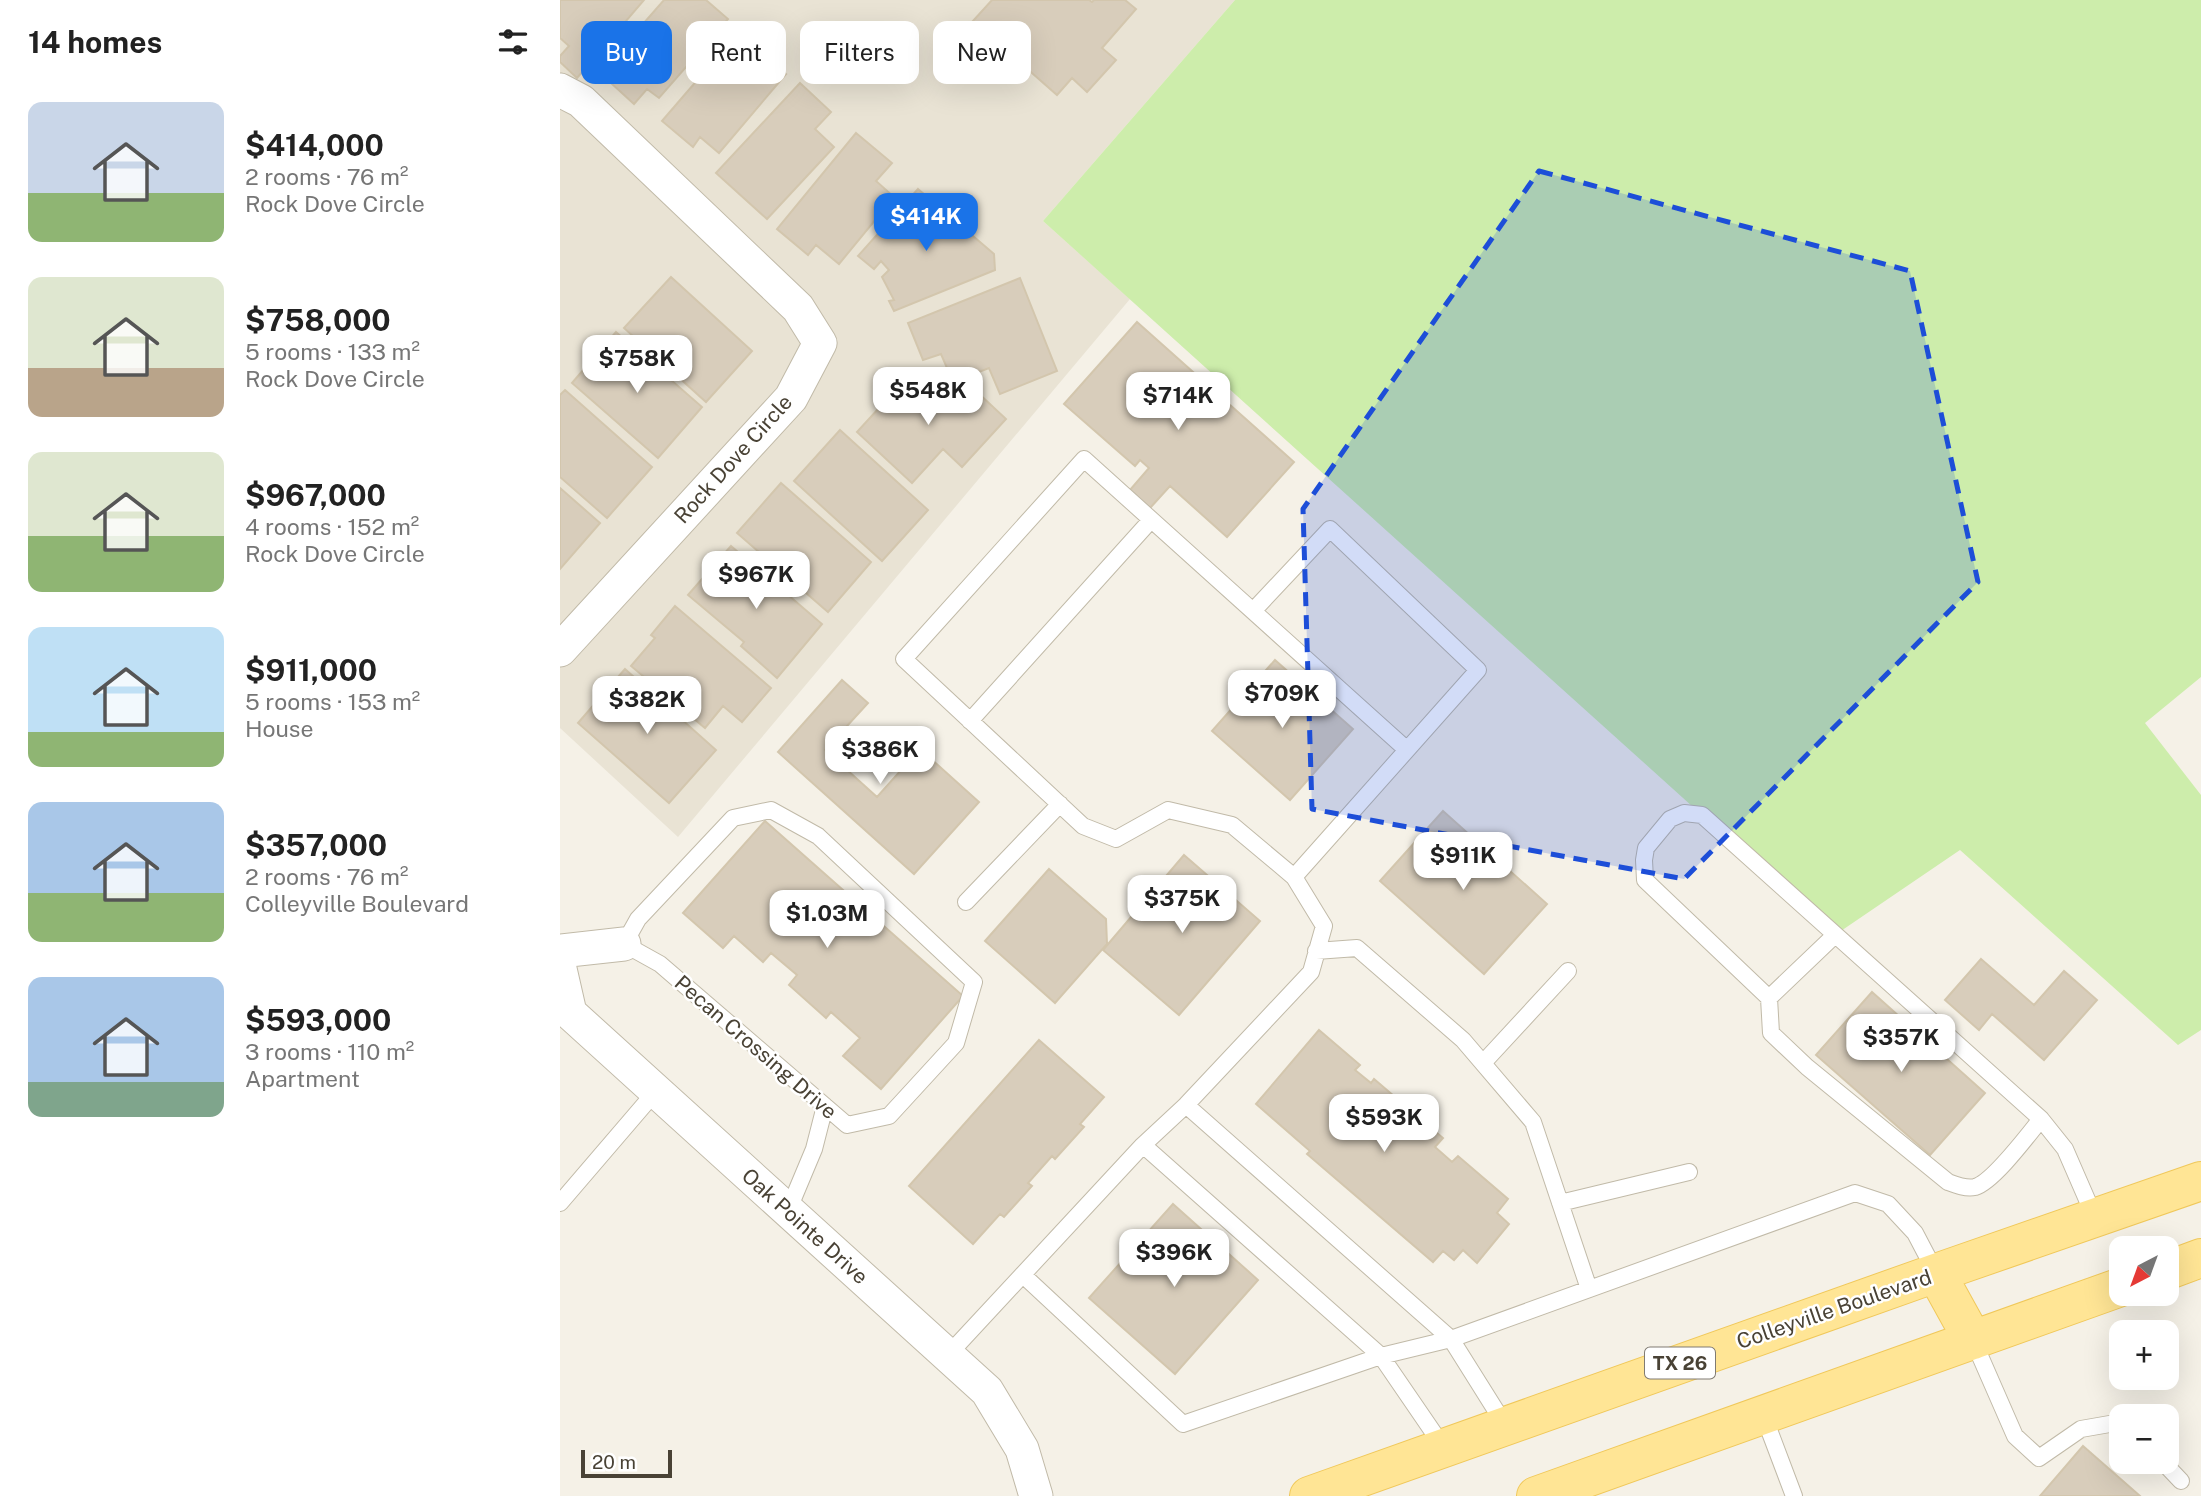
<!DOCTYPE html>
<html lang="en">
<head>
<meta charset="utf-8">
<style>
	:root { --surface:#fff; --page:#f6f6f6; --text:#222; --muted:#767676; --accent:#1a73e8 }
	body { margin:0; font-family:"Public Sans",sans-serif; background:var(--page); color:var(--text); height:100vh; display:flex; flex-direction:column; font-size:26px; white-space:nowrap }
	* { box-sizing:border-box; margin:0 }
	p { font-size:23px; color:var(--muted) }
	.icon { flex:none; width:38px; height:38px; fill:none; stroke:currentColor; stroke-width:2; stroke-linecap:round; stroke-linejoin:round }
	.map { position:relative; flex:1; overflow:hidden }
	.panel { display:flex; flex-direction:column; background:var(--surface); width:560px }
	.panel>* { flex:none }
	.hud { position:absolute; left:21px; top:21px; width:665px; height:63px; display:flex; gap:14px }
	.needle { width:46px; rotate:221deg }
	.buttons { position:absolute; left:1549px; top:1236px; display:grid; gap:14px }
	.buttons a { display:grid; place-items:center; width:70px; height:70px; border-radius:14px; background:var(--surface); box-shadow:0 7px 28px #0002; font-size:35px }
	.scale { position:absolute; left:21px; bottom:18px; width:91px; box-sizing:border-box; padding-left:7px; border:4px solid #494235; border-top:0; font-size:19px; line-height:24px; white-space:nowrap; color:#494235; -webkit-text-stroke:5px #fff; paint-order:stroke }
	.price { position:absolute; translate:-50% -60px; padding:0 16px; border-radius:14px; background:#fff; color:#222; font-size:23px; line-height:46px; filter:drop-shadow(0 2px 4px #0008) }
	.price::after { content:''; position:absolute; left:50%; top:42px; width:21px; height:16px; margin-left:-10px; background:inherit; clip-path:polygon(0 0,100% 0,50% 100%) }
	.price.selected { background:var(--accent); color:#fff }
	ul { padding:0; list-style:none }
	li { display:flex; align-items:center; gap:21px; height:175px; padding:0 28px }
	li span { display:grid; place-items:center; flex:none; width:196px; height:140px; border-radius:14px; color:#555 }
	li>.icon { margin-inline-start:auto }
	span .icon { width:84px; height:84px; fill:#fffc; stroke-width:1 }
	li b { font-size:30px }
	h2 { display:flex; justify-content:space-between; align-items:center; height:84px; padding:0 28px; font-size:30px }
	.tag { padding:0 24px; border-radius:14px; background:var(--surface); box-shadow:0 7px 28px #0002; font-size:24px; line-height:63px }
	.tag.selected { background:var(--accent); color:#fff }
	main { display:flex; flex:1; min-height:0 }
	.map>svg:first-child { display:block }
</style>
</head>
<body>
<main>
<section class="panel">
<h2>14 homes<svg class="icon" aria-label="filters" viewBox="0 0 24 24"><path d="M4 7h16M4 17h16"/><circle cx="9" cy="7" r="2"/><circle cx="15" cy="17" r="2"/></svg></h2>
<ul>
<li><span style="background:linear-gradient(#c9d6e8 65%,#8fb573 0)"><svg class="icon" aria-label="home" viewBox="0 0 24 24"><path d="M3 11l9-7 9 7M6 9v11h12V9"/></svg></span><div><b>$414,000</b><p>2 rooms · 76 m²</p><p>Rock Dove Circle</p></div></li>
<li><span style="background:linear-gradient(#dfe7d0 65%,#b9a48a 0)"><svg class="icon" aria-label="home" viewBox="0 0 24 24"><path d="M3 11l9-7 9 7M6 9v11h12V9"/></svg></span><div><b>$758,000</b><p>5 rooms · 133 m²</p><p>Rock Dove Circle</p></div></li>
<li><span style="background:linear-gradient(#dfe7d0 60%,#8fb573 0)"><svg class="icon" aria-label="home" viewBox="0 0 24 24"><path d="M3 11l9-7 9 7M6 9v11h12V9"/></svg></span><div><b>$967,000</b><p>4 rooms · 152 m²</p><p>Rock Dove Circle</p></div></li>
<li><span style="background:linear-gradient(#bfe0f5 75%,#8fb573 0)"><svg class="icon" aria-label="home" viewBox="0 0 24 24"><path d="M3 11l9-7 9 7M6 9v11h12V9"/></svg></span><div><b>$911,000</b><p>5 rooms · 153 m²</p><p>House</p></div></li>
<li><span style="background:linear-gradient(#a9c7e8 65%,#8fb573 0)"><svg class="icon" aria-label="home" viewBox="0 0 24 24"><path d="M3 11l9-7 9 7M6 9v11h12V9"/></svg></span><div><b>$357,000</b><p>2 rooms · 76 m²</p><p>Colleyville Boulevard</p></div></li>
<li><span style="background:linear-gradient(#a9c7e8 75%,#7fa58c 0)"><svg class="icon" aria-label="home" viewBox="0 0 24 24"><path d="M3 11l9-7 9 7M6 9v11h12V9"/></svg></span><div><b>$593,000</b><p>3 rooms · 110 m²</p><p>Apartment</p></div></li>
</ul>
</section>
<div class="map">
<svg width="1641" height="1496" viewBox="0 0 1641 1496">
	<rect width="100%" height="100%" fill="#f5f1e7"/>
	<path fill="#e9e3d4" d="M 0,0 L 675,0 L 483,221 L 570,299 L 118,837 L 0,728 Z"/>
	<path fill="#cdedab" d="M 675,0 L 1641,0 L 1641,677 L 1585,723 L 1641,795 L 1641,1030 L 1618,1045 L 1400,850 L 1275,935 L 483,221 Z"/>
	<path fill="#d8cdbb" stroke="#d3c6ad" stroke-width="2" d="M 0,0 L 84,0 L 17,78 L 0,62 L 0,56 L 9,46 L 0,38 Z
		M 104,0 L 146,0 L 168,19 L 99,98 L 87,89 L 74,104 L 40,73 Z
		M 432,0 L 529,0 L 532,2 L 534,0 L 565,0 L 576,9 L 542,48 L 556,60 L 527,92 L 512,78 L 497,95 L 413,21 Z
		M 178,33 L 226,74 L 159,153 L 140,137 L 133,147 L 102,121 Z
		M 240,83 L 271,112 L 255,129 L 274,147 L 207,219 L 156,173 Z
		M 296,133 L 332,163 L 316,181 L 334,197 L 279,264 L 256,245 L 248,255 L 217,229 Z
		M 358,189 L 434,254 L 435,270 L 334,311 L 329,301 L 334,300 L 322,277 L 329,270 L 321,261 L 314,269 L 298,256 Z
		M 111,277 L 192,351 L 146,402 L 64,328 Z
		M 460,278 L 497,371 L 440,394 L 429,368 L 393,382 L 381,354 L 363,360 L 348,323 Z
		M 577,322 L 734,462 L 667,537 L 610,486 L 590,508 L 570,490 L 589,468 L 580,460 L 575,466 L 504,404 Z
		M 56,332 L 142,407 L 98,458 L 12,383 Z
		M 353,371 L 399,412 L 417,392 L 446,419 L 402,467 L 383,449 L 352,483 L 297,432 Z
		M 5,390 L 92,467 L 47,518 L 0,477 L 0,395 Z
		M 280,430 L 368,510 L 322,561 L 234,481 Z
		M 221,483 L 311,562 L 268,612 L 177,533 Z
		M 0,488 L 40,523 L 0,569 Z
		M 171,546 L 262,624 L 217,678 L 181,646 L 184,642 L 128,595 Z
		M 115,606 L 211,688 L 182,722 L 163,706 L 145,728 L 71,666 L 95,638 L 91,635 Z
		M 715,660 L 793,729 L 730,800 L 652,731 Z
		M 65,669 L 156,750 L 109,803 L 18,723 Z
		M 282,680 L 308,703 L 265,750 L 317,797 L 360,749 L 419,802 L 354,874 L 218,752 Z
		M 883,811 L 987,904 L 924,974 L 820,881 Z
		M 205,821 L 403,996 L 321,1089 L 283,1056 L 300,1038 L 271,1012 L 266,1018 L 229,985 L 237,975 L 211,953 L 203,962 L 174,936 L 163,948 L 123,913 Z
		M 624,855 L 700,921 L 619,1015 L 543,950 Z
		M 489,869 L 546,919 L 547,944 L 495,1003 L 425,941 Z
		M 1421,959 L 1474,1005 L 1504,971 L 1537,1000 L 1484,1060 L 1432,1014 L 1419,1030 L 1385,1000 Z
		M 1312,992 L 1425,1093 L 1370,1155 L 1256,1055 Z
		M 759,1030 L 800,1065 L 795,1070 L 811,1083 L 814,1079 L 883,1138 L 875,1147 L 892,1162 L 898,1156 L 948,1199 L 937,1213 L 949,1224 L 917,1263 L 903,1250 L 894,1260 L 883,1251 L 873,1262 L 747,1154 L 750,1151 L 696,1104 Z
		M 479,1040 L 544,1097 L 520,1124 L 524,1127 L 495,1159 L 492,1156 L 468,1183 L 472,1186 L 444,1217 L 440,1214 L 413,1244 L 349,1186 Z
		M 613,1204 L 698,1280 L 615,1374 L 529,1298 Z
		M 1523,1446 L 1580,1496 L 1480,1496 Z"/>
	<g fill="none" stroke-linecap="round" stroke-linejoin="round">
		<g stroke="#c1baa8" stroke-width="18">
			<path id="service" d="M 693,611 L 770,529 L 918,670 L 734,877
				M 410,721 L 591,520
				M 211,810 L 258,836 L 414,982 L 396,1043 L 329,1116 L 287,1125 L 100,964 L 64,944 L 78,919 L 173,818 Z
				M 406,902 L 500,804
				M 756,951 L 797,948 L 903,1040 L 973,1122 L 1029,1289
				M 1209,998 L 1275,935
				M 923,1063 L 1008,971
				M 626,1105 L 891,1339 L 945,1425
				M 1481,1119 C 1468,1135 1433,1182 1415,1187 C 1406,1189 1396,1185 1388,1182 L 1247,1067 L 1211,1033 L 1209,998 L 1085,880 L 1084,860 L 1086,848 L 1110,819 L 1124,813 L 1142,815 L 1481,1119 L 1505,1149 L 1535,1218
				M 583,1145 L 821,1356 L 884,1448
				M 0,1203 L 96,1091
				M 1000,1203 L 1129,1172
				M 228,1211 L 254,1149 L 265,1106
				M 464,1276 L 623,1424 L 821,1356 L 891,1339 L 1295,1193 L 1328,1204 L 1355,1233 L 1376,1273
				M 1413,1340 L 1455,1436 L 1479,1458 L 1521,1429 L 1561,1422
				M 387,1356 L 583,1145 L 626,1105 L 751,972 L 764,926 L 734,877 L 672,825 L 608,810 L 556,839 L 523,826 L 344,659 L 524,459 L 846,749
				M 1203,1414 L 1234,1496
				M 1602,1461 L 1621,1481"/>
		</g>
		<g stroke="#c1baa8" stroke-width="35">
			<path id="minor" d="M 0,90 L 21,101 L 238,308 L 260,343 L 231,398 L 0,650
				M 0,951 L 64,944
				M 0,969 L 10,1013 L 427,1391 L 462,1449 L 476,1496"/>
		</g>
		<g stroke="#f0c85a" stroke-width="40">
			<path id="primary" d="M 1606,1271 L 1641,1258
				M 1376,1273 L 1413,1340
				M 749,1496 L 1376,1273 L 1641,1181
				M 976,1496 L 1561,1287"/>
		</g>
		<use href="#service" stroke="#fff" stroke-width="16"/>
		<use href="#minor" stroke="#fff" stroke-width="33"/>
		<use href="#primary" stroke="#ffe595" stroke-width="38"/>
	</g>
	<path fill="#1d4ed8" fill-opacity="0.2" stroke="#1d4ed8" stroke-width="5" stroke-dasharray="14 9" stroke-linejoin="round" d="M 979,171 L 1350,271 L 1418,582 L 1124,879 L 752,809 L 743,509 Z"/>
	<g text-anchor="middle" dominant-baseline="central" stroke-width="5" stroke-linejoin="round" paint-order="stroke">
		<rect fill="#fff" stroke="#807b72" stroke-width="2" x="1085" y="1347.5" width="70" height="31" rx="5"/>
		<g font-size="19" font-weight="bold" fill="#494235">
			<text x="1120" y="1363">TX 26</text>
		</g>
		<g font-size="21" fill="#494235" stroke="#fff">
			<text transform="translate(173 459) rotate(-48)">Rock Dove Circle</text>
			<text transform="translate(196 1047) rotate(41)">Pecan Crossing Drive</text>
			<text transform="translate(245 1226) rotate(42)">Oak Pointe Drive</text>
			<text transform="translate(1274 1309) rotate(-19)">Colleyville Boulevard</text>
		</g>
	</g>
</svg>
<div class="buttons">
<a><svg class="needle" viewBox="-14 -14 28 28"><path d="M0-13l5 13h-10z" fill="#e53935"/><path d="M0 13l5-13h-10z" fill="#767676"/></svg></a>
<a>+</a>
<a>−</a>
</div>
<div class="scale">20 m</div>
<b class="price selected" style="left:366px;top:253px">$414K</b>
<b class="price" style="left:77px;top:395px">$758K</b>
<b class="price" style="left:368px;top:427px">$548K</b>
<b class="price" style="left:618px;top:432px">$714K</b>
<b class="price" style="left:196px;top:611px">$967K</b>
<b class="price" style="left:722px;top:730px">$709K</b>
<b class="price" style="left:87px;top:736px">$382K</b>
<b class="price" style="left:320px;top:786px">$386K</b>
<b class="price" style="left:903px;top:892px">$911K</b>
<b class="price" style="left:622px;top:935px">$375K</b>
<b class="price" style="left:267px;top:950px">$1.03M</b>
<b class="price" style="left:1341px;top:1074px">$357K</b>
<b class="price" style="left:824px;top:1154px">$593K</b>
<b class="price" style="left:614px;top:1289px">$396K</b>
<div class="hud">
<a class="tag selected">Buy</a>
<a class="tag">Rent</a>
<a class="tag">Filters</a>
<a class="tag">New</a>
</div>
</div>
</main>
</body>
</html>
